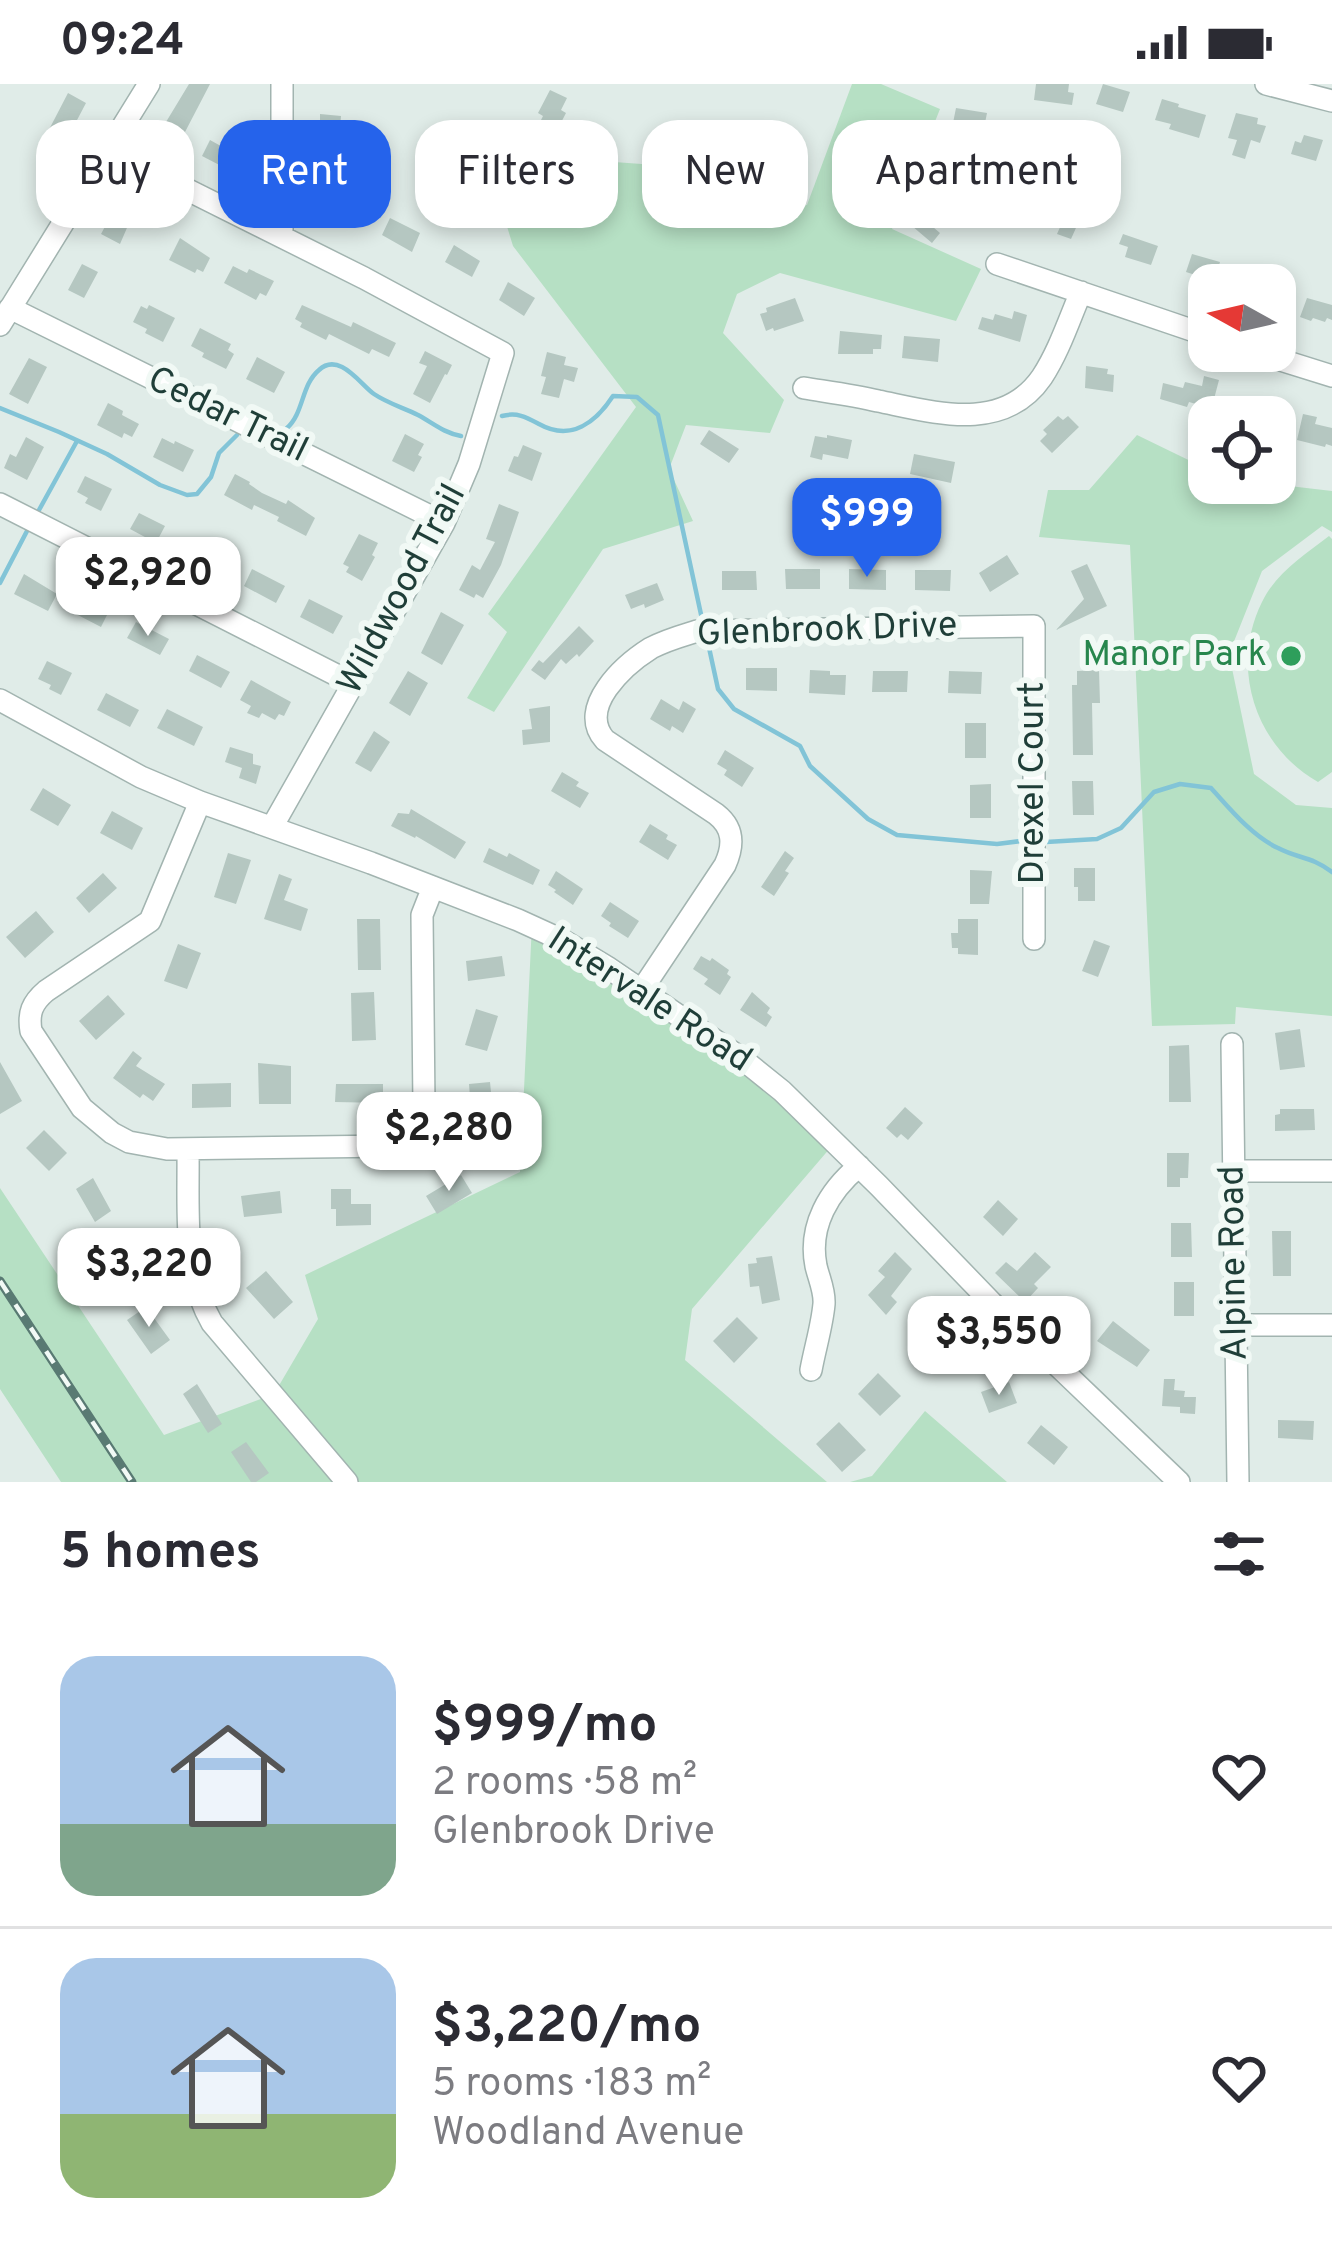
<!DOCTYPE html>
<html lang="en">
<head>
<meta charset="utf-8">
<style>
	:root { --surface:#fff; --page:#f2f2f3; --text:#2b2b33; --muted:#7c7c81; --line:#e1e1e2; --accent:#2563eb }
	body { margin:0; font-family:Overpass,sans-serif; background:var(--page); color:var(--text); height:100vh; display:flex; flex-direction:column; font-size:45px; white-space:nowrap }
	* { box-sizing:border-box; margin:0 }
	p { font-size:39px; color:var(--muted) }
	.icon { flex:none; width:66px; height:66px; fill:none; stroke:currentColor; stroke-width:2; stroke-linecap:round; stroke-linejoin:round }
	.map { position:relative; height:1398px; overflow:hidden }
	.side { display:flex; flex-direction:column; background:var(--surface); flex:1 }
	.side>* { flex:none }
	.top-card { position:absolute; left:36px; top:36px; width:1260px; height:108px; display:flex; gap:24px }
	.needle { width:78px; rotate:278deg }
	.fabs { position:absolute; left:1188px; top:180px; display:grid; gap:24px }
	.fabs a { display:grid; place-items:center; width:108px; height:108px; border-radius:24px; background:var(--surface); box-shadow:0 6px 18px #0003; font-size:60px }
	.price { position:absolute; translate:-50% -102px; padding:0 27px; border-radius:24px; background:#fff; color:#222; font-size:39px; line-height:78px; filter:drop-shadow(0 3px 6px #0008) }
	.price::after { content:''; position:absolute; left:50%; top:72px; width:36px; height:27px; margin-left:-18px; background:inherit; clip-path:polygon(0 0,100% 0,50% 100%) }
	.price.on { background:var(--accent); color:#fff }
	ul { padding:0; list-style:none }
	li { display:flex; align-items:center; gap:36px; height:300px; padding:0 60px }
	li+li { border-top:3px solid var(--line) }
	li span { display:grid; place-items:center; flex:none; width:336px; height:240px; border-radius:36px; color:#555 }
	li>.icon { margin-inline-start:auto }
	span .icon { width:144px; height:144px; fill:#fffc; stroke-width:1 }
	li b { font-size:51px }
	h2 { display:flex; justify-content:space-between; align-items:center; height:144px; padding:0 60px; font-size:51px }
	.chip { padding:0 42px; border-radius:36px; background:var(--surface); box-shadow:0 6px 18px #0003; font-size:42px; line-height:108px }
	.chip.on { background:var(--accent); color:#fff }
	.status { display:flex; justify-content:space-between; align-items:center; height:84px; padding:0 60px; background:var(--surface); direction:ltr }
	.status svg { height:33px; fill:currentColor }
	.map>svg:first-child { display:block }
</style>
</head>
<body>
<div class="status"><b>09:24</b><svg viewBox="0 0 49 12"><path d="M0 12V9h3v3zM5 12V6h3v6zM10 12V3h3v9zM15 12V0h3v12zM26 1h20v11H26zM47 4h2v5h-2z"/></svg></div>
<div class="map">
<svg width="1332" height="1398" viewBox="0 0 1332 1398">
	<rect width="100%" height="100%" fill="#e0ece8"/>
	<path fill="#b6e0c4" d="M 852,0 L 881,0 L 940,25 L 892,145 L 981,185 L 956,237 L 780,189 L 737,210 L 723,249 L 784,316 L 770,349 L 686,341 L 669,385 L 693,437 L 603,465 L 494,628 L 467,614 L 507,548 L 488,530 L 636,323 L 513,162 L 493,97 L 532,72 L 669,82 L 727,40 L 748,110 L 807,121 Z
		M 1137,351 L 1209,386 L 1209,399 L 1264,399 L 1332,407 L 1332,448 L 1322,442 L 1262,487 L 1229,570 L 1254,690 L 1296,721 L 1332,724 L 1332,932 L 1236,923 L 1235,940 L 1152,942 L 1130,461 L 1039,453 L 1048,406 L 1089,406 Z
		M 1329,452 L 1332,455 L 1332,688 L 1318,698 C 1256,663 1229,584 1262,518 C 1276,489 1304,471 1329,452 Z
		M 532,840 L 837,1056 L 692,1225 L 685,1276 L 827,1398 L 61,1398 L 0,1305 L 0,1104 L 164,1351 L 274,1310 L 318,1235 L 305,1191 L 520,1088 Z
		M 925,1327 L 1007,1398 L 850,1398 L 872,1392 Z"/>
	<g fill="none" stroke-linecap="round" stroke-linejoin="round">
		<path stroke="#82c4d7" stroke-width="4.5" d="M 0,324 L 59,348 L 107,370 L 160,401 L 187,411 L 197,410 L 211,393 L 219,369 L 237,351
			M 502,332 C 517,328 526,333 539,340 C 571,358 596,338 613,312 L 637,313 L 658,331 L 702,535
			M 287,344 C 304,329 301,301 319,286 C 339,267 361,301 374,310 C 387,319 404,324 418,331 C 433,339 444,349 461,352
			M 39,426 L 77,357
			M 0,499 L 27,447
			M 708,559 L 718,605 L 734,625 L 800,662 L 810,682 L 868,735 L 897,751 L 997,760 L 1021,757
			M 1046,758 L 1097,755 L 1121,744 L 1154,708 L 1180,700 L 1211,704 C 1230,725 1252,752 1278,764 C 1299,775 1311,772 1332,788"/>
	</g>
	<path fill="#b5c7c1" d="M 189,0 L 210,0 L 185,48 L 166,38 Z
		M 1036,0 L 1069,0 L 1068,8 L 1074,9 L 1072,21 L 1034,16 Z
		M 1103,0 L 1130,8 L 1123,28 L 1096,20 Z
		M 550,6 L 567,14 L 561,26 L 566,29 L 552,56 L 535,48 L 543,32 L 538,29 Z
		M 68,9 L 86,19 L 66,57 L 62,55 L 55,68 L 41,61 Z
		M 1162,15 L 1179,20 L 1178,23 L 1206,31 L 1199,54 L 1169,45 L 1171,40 L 1155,36 Z
		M 956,24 L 987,29 L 984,44 L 953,39 Z
		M 1236,29 L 1258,34 L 1257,40 L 1266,42 L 1260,59 L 1251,56 L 1245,75 L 1232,71 L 1237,56 L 1228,54 Z
		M 320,30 L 341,32 L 338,66 L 320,64 Z
		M 465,49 L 476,51 L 475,58 L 498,62 L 496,78 L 461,71 Z
		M 1304,51 L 1323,56 L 1316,77 L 1291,70 L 1295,57 L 1301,59 Z
		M 210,56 L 237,71 L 229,86 L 202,72 Z
		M 754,64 L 789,64 L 790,89 L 754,89 Z
		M 344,87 L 372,87 L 372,107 L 347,109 L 349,126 L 326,128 L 323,89 Z
		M 933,107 L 945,117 L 939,125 L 944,129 L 933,143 L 940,149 L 932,159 L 912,142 L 930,120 L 925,116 Z
		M 1074,110 L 1089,115 L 1071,155 L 1057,150 L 1061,141 L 1023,126 L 1029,112 L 1068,127 Z
		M 116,122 L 133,130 L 120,160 L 101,150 Z
		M 390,134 L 420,149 L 412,168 L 382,151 Z
		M 1123,150 L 1158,162 L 1151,181 L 1125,173 L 1128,163 L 1119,160 Z
		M 180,154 L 210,174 L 203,188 L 197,185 L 195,189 L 169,176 Z
		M 454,161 L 480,177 L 472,193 L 445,178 Z
		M 1192,170 L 1220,178 L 1214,197 L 1186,188 Z
		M 82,180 L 98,188 L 84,214 L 68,206 Z
		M 233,182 L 247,189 L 249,185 L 274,197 L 266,212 L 260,209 L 256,216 L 224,199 Z
		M 508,198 L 535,214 L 524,232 L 499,216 Z
		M 795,214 L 804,237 L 774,247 L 773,244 L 766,247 L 760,230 L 767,228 L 766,224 Z
		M 1307,214 L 1332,221 L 1332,236 L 1327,234 L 1325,238 L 1313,234 L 1311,237 L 1300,233 Z
		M 149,221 L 175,234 L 163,258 L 145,249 L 147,245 L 133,238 L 141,222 L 147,225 Z
		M 302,221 L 351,243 L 353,238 L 396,259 L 389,273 L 372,265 L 369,270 L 329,250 L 326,256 L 300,243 L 302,239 L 295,235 Z
		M 1014,227 L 1027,231 L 1020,258 L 978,245 L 982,233 L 993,236 L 995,230 L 1012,235 Z
		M 200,244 L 231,260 L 228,266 L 234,270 L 226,285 L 202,273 L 204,269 L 191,262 Z
		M 840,247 L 882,251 L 881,265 L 873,265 L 873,270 L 838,270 Z
		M 904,252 L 940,255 L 938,278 L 902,274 Z
		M 425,267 L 452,281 L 447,291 L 445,290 L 430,319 L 413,310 L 427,282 L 419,279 Z
		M 547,268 L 566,273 L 564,281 L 578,284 L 574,298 L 564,295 L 559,314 L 541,310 L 546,293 L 541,292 Z
		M 257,273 L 285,288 L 274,309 L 246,295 Z
		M 29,274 L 47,283 L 28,320 L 9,310 Z
		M 1086,282 L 1108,285 L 1107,290 L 1114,291 L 1113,308 L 1085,304 Z
		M 1204,292 L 1219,296 L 1214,315 L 1246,323 L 1247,317 L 1264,321 L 1266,314 L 1279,317 L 1277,325 L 1293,329 L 1293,333 L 1230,333 L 1231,330 L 1189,318 L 1187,323 L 1160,315 L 1163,299 L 1183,304 L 1185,298 L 1202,302 Z
		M 108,319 L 123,327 L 122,331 L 139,340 L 132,353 L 124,349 L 122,354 L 97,341 Z
		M 1303,330 L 1317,333 L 1315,340 L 1332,344 L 1332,362 L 1326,360 L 1325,363 L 1297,356 Z
		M 1058,332 L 1063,336 L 1068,332 L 1079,343 L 1052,369 L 1040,357 L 1047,350 L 1043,346 Z
		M 709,346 L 739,365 L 729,379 L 700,360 Z
		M 405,350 L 424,360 L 418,371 L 422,373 L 414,388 L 392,377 Z
		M 827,351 L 852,356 L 848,375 L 823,370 L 822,376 L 810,373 L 815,352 L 827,354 Z
		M 26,353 L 44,363 L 27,396 L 4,384 L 10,370 L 16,373 Z
		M 162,354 L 174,360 L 175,357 L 194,366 L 183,388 L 153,373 Z
		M 523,361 L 542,369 L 532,397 L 508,387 L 514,372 L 518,373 Z
		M 914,370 L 955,378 L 951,399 L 910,390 Z
		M 235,390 L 250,398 L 249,400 L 262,409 L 286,420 L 288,416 L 315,434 L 306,452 L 277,437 L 279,433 L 254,421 L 252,426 L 224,411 Z
		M 85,392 L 112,405 L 101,427 L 85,419 L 88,414 L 77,408 Z
		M 499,420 L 519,428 L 501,481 L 483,514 L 476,510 L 474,514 L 459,506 L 472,481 L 480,486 L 495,458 L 486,455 Z
		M 139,429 L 165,442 L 156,459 L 130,445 Z
		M 359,450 L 378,459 L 372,471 L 375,473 L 362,497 L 346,488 L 349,483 L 343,480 Z
		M 194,457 L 222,471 L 213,489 L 185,474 Z
		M 1007,471 L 1019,490 L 990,508 L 979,489 Z
		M 1087,480 L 1107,522 L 1056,546 L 1084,515 L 1071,487 Z
		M 252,485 L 285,502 L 276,519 L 244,502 Z
		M 785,485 L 820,485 L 820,505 L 786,505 Z
		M 849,485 L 886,486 L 886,506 L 849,505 Z
		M 915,486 L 951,486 L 950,507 L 915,506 Z
		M 722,487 L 756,487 L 757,506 L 722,506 Z
		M 24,490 L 57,510 L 48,527 L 14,510 Z
		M 657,499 L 664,516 L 645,524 L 644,520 L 631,525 L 625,511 Z
		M 81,511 L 109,527 L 101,543 L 72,528 Z
		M 309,515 L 343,532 L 333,550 L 300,533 Z
		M 441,528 L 464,541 L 442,581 L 421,569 Z
		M 136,538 L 169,555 L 160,571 L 127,554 Z
		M 579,542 L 594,557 L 579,573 L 577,570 L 566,580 L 561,575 L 545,596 L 531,586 L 539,576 L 543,579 Z
		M 197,571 L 230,588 L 221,604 L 189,587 Z
		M 47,577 L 72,589 L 61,611 L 49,605 L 51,601 L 38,595 Z
		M 746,584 L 777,584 L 777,607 L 746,606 Z
		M 810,586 L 830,587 L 830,591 L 846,591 L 845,611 L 809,609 Z
		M 1099,586 L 1100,619 L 1092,619 L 1093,671 L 1073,671 L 1072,601 L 1077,601 L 1077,587 Z
		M 408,587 L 428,599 L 410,632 L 389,619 Z
		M 873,587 L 908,587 L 907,608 L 872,608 Z
		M 949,587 L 982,588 L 981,610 L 948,609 Z
		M 251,596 L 291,618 L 284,632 L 279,630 L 275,636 L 262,629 L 259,634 L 247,629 L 251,622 L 240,616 Z
		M 106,609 L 139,626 L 130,643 L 97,626 Z
		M 661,615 L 679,626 L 683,617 L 696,625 L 683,649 L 672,642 L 670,647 L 650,635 Z
		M 550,622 L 550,658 L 523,661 L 522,646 L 532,645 L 529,625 Z
		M 167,625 L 203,643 L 194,662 L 157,644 Z
		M 965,639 L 986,639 L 986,674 L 965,674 Z
		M 374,647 L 390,658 L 371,688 L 355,679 Z
		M 230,663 L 253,670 L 253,680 L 261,682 L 256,700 L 239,694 L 242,684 L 225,678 Z
		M 725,666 L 754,684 L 742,703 L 724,691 L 727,686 L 717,680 Z
		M 562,688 L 579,698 L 576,702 L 589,709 L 580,724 L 551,707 Z
		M 1072,697 L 1093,697 L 1094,731 L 1073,731 Z
		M 991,700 L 991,734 L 970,734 L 970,701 Z
		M 43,704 L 71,721 L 58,742 L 30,726 Z
		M 411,725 L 466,758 L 455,775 L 416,752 L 415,754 L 391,742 L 398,729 L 409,730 Z
		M 112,727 L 143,744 L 132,766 L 100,749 Z
		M 650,740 L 668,751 L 666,755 L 677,761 L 668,776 L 639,758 Z
		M 489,764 L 507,773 L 509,769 L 540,786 L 533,801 L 483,778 Z
		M 785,767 L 794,774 L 785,787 L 789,789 L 774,812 L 761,803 Z
		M 228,769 L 251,776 L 236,820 L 214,813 Z
		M 1074,784 L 1095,784 L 1095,817 L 1078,817 L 1078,803 L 1074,803 Z
		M 970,786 L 992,787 L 989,820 L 970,820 Z
		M 556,787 L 583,805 L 573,821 L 554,808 L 556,806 L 548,801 Z
		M 103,789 L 117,804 L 89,829 L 76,814 Z
		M 279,790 L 292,795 L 284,816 L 308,825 L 301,847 L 264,835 Z
		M 610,818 L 639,837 L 628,854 L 609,842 L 611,839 L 601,832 Z
		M 36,827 L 54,848 L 25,874 L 6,853 Z
		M 357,835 L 380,835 L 381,886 L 358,886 Z
		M 958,835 L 978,835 L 978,871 L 958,870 L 958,864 L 952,864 L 951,849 L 958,849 Z
		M 1094,856 L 1110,862 L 1098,893 L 1082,887 Z
		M 178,860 L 201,869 L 187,905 L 164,897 Z
		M 502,872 L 505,892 L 468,897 L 466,877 Z
		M 701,872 L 710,877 L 712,874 L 729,886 L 727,890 L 731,893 L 720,911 L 704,900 L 708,895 L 693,885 Z
		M 374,908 L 376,956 L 352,957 L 351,909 Z
		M 752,908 L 770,924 L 767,929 L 772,933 L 766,943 L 740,926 Z
		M 108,911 L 125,930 L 96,956 L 79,937 Z
		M 476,925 L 498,932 L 487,967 L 465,961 Z
		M 1300,945 L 1305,983 L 1280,986 L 1275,949 Z
		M 1189,961 L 1191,1018 L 1169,1018 L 1169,962 Z
		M 133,967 L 142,974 L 136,982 L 165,1000 L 153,1017 L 143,1010 L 140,1014 L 113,994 Z
		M 0,978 L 22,1017 L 0,1030 Z
		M 258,979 L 291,982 L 291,1020 L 259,1020 Z
		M 490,998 L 494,1039 L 472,1041 L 469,1000 Z
		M 231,999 L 231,1023 L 192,1024 L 192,1000 Z
		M 336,1000 L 383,1000 L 383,1019 L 335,1018 Z
		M 905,1023 L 923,1039 L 908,1056 L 901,1050 L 897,1054 L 886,1044 Z
		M 1280,1025 L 1314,1025 L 1315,1046 L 1275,1047 L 1275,1031 L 1280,1030 Z
		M 44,1046 L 67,1069 L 49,1087 L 26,1064 Z
		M 1167,1069 L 1189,1069 L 1188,1094 L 1180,1094 L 1180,1103 L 1167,1103 Z
		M 461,1091 L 472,1109 L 437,1130 L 426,1112 Z
		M 93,1094 L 111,1127 L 95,1138 L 76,1105 Z
		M 331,1105 L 351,1105 L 351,1120 L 371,1120 L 371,1141 L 336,1142 L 336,1125 L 331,1125 Z
		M 280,1107 L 282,1129 L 244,1133 L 241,1112 Z
		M 998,1116 L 1018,1135 L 1003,1152 L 983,1133 Z
		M 1171,1139 L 1191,1139 L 1192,1173 L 1171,1173 Z
		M 1272,1147 L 1291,1147 L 1291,1192 L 1273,1192 Z
		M 129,1156 L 137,1185 L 112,1192 L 104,1163 Z
		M 895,1168 L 912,1185 L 891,1212 L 897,1218 L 886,1231 L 868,1211 L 885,1193 L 878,1187 Z
		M 1035,1168 L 1051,1183 L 1034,1200 L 1038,1204 L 1025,1218 L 995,1189 L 1006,1178 L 1017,1187 Z
		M 772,1172 L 780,1216 L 762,1220 L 759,1202 L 750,1203 L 748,1180 L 757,1179 L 756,1174 Z
		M 266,1187 L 293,1218 L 274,1235 L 246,1204 Z
		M 1174,1198 L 1194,1198 L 1194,1232 L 1174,1232 Z
		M 146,1223 L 170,1256 L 151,1270 L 127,1236 Z
		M 940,1231 L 954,1243 L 948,1248 L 953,1253 L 950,1256 L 960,1266 L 938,1288 L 914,1266 L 928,1251 L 924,1248 Z
		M 737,1233 L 758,1254 L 734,1279 L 713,1257 Z
		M 1113,1237 L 1150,1266 L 1137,1283 L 1097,1257 Z
		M 878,1289 L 901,1312 L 880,1332 L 858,1310 Z
		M 1164,1295 L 1175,1295 L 1174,1306 L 1185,1307 L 1184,1313 L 1196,1313 L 1195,1330 L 1180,1329 L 1180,1323 L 1162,1322 Z
		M 1009,1298 L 1017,1319 L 989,1329 L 981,1308 Z
		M 197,1300 L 222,1340 L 208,1349 L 183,1310 Z
		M 1278,1336 L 1314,1337 L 1313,1356 L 1278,1354 Z
		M 839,1338 L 866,1366 L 842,1388 L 816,1360 Z
		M 1041,1341 L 1068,1363 L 1054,1381 L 1027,1359 Z
		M 246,1358 L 269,1389 L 256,1398 L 251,1398 L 231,1368 Z"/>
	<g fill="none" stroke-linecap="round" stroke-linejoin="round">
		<g stroke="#a2b4b0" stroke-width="24">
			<path id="minor" d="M 1266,0 L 1332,17
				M 108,66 L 364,194 L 503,269 L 469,380 L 444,439 L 272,743
				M 282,152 L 282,0
				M 997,180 L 1209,252
				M 10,224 L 444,439
				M 0,241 L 149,0
				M 1252,267 L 1332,292
				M 804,304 C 829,308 854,311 878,317 C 933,328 1003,350 1042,293 C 1059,267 1069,236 1081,208
				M 0,420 L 354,600
				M 0,616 L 141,693 L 200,718 L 371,779 L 518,836 L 564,857 L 607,883 L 741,974 L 782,1007 L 879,1102 L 992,1219 L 1179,1398
				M 200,718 L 150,837 L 46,907 C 32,919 28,929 31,947 L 82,1024 L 112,1049 L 129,1058 L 167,1065 L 392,1062 C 415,1058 421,1044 424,1022 L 422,831 L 433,803
				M 641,907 L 725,781 C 734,761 734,744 716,730 L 605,656 C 576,624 624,581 651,564 C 666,556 681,552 697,547 L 1034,542 L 1034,855
				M 1232,960 L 1238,1398
				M 188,1066 C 189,1125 182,1187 212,1239 L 347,1398
				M 1234,1087 L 1332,1087
				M 1236,1241 L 1332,1241
				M 811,1286 C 815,1264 822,1242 824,1220 C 825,1207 819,1195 816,1182 C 808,1142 829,1107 859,1082"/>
		</g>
		<use href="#minor" stroke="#fff" stroke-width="21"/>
		<g stroke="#597a73" stroke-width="9">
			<path id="rail" d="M 0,1197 L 132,1398"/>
		</g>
		<use href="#rail" stroke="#f1f9f5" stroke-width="4.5" stroke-dasharray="14" stroke-linecap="butt"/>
	</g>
	<circle fill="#2e9e5b" stroke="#f1f9f5" stroke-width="4.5" cx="1291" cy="572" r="12"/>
	<g text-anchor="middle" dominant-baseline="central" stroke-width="12" stroke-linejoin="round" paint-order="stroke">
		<g font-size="36" fill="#1f3e38" stroke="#f1f9f5">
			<text transform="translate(227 332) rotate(26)">Cedar Trail</text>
			<text transform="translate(403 506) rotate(-62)">Wildwood Trail</text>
			<text transform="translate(827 547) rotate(-2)">Glenbrook Drive</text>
			<text transform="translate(1034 699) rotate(-90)">Drexel Court</text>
			<text transform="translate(649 917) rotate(33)">Intervale Road</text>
			<text transform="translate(1235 1179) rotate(-91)">Alpine Road</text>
		</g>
		<g font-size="36" fill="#27864d" stroke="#f1f9f5" text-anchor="end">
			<text x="1267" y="572">Manor Park</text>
		</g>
	</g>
</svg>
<div class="fabs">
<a><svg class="needle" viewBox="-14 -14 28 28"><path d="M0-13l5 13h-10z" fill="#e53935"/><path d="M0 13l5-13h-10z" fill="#7c7c81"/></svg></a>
<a><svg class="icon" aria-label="locate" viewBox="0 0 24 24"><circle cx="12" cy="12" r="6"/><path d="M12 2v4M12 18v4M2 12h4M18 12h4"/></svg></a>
</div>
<b class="price on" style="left:867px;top:496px">$999</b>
<b class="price" style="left:148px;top:555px">$2,920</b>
<b class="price" style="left:449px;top:1110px">$2,280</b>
<b class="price" style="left:149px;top:1246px">$3,220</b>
<b class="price" style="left:999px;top:1314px">$3,550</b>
<div class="top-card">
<a class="chip">Buy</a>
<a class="chip on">Rent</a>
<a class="chip">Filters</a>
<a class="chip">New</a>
<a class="chip">Apartment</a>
</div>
</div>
<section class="side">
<h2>5 homes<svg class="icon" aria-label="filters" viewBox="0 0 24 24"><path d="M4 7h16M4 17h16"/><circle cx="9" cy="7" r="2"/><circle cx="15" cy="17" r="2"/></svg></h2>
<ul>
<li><span style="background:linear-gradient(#a9c7e8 70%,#7fa58c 0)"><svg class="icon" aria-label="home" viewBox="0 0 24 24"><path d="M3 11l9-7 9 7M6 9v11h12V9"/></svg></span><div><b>$999/mo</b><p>2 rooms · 58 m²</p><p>Glenbrook Drive</p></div><svg class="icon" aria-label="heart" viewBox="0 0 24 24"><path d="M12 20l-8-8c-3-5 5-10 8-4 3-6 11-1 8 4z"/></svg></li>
<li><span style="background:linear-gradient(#a9c7e8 65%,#8fb573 0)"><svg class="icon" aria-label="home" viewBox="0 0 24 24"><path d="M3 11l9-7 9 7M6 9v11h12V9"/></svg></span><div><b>$3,220/mo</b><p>5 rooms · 183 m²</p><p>Woodland Avenue</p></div><svg class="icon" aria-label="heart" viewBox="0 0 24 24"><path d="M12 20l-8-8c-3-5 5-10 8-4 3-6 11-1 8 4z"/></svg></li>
</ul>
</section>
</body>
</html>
